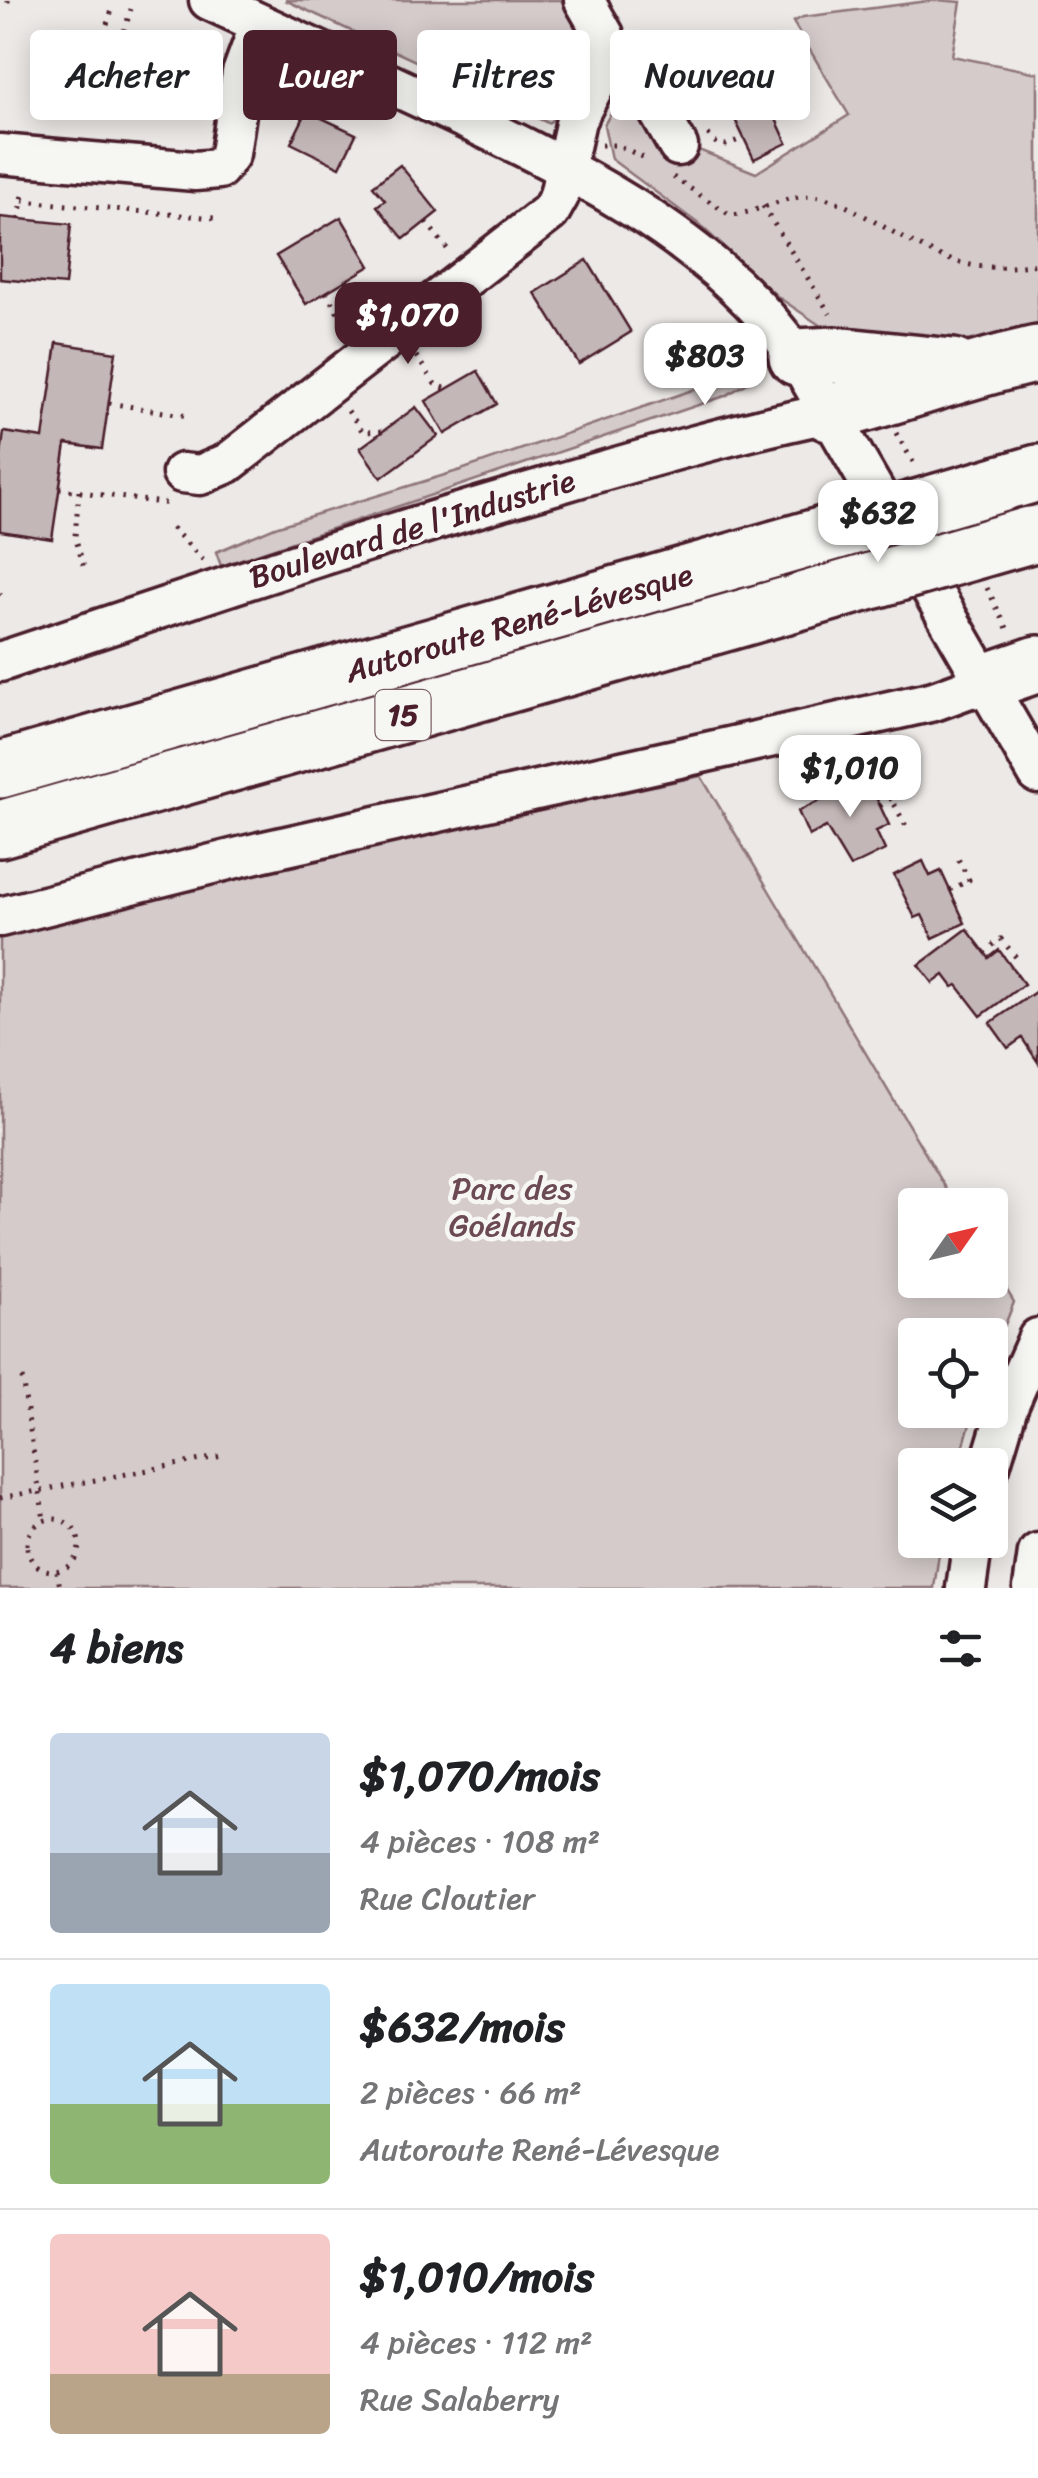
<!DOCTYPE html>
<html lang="fr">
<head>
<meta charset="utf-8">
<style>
	:root { --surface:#fff; --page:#f2f2f2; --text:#202124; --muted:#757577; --line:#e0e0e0; --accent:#4a1f2b }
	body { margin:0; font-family:Sriracha,sans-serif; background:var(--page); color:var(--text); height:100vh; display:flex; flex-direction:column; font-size:38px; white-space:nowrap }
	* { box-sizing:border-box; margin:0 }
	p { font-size:32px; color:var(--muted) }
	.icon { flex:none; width:55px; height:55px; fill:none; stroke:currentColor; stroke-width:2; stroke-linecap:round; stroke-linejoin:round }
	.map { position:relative; height:1588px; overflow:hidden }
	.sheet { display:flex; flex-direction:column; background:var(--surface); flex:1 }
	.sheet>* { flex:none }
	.guide { position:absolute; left:30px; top:30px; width:980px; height:90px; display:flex; gap:20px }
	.needle { width:65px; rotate:56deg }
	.controls { position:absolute; left:898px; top:1188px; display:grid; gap:20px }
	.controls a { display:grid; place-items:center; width:110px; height:110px; border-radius:10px; background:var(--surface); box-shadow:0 5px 25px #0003; font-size:50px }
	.price { position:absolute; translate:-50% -85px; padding:0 22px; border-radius:20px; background:#fff; color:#222; font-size:32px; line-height:65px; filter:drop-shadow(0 2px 5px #0008) }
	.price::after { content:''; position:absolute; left:50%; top:60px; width:30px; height:22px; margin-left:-15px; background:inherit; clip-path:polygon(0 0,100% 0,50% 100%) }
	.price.active { background:var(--accent); color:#fff }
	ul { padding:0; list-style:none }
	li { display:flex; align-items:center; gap:30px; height:250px; padding:0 50px }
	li+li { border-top:2px solid var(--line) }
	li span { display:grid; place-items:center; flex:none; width:280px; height:200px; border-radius:10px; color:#555 }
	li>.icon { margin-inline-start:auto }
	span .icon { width:120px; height:120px; fill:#fffc; stroke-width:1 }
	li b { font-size:42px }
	h2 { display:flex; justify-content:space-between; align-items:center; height:120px; padding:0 50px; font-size:42px }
	.pill { padding:0 35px; border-radius:10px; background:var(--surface); box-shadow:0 5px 25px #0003; font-size:35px; line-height:90px }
	.pill.active { background:var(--accent); color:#fff }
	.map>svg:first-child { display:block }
</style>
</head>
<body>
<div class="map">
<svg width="1038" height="1588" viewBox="0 0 1038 1588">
	<rect width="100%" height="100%" fill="#ece9e6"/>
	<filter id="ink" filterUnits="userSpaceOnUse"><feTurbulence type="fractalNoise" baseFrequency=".01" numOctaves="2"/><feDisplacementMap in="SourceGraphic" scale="20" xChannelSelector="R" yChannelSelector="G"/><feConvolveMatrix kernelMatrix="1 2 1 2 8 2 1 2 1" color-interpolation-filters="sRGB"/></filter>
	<g filter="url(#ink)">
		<path fill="#d4cbca" stroke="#8f757a" stroke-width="2.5" d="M 285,0 L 561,0 C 585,41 594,45 572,90 C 565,103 561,115 548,123 Z
			M 936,0 L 961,2 L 952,56 L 1038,73 L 1038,336 L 971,349 L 830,332 L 778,297 L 700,225 L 611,159 L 604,125 L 626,87 L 691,147 L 756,173 L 849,115 L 793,22 L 803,17 Z
			M 756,368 L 751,381 L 725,396 L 221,566 L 216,552 L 275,527 L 461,470 Z
			M 701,776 L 956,1205 L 915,1205 L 915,1280 L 990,1280 L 990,1262 L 1014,1302 L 990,1363 L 990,1335 L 915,1335 L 915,1410 L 974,1410 L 958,1465 L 915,1465 L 915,1540 L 941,1540 L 934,1588 L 0,1588 L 0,932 L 291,862 Z"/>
		<path fill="#c4b7b7" stroke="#4a1f2b" stroke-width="2.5" d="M 84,39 L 133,56 L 135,50 L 186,67 L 172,106 L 122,89 L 120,95 L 70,78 Z
			M 764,93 L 787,143 L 754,159 L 730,109 Z
			M 307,111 L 356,134 L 340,167 L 291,143 Z
			M 400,165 L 438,212 L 404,239 L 377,206 L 385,200 L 373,186 Z
			M 0,217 L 71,224 L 65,285 L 0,279 Z
			M 341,217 L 370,266 L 306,304 L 276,256 Z
			M 587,260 L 631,332 L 579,364 L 535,293 Z
			M 57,343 L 116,352 L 102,449 L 66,444 L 52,539 L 0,531 L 0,462 L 4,432 L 43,438 Z
			M 478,371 L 497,404 L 445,434 L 426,401 Z
			M 416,407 L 438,436 L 381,478 L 360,448 Z
			M 863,775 L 875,785 L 874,793 L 889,825 L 876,831 L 885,850 L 850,867 L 826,827 L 809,836 L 798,811 L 849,787 L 852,779 Z
			M 923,861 L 930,876 L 941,871 L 965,923 L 933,938 L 922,915 L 915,918 L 894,875 Z
			M 967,929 L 989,958 L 999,950 L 1024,984 L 981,1016 L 957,985 L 953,987 L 944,975 L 933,983 L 919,965 Z
			M 1038,990 L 1038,1062 L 1022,1038 L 1008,1048 L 990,1023 Z"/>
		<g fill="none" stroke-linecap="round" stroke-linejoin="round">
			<g stroke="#4a1f2b" stroke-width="45">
				<path id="minor" d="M 209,0 C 283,35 357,69 431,103 C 560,163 714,235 797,357 L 1038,774
					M 610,56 L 640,79 L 678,146
					M 0,154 L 195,171 L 219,169 L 230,154 L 242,73 L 260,24
					M 182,473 L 200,475 L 228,463 L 550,212 L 559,196 L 576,120 L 610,56 L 604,35 L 584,0
					M 0,662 C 185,600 369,538 557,484 C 647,458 737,432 829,413
					M 0,917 L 260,852 L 934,701 L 986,682
					M 990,1466 L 1008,1406 L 1038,1338
					M 966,1588 L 973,1540
					M 1033,1588 L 1038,1553"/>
			</g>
			<g stroke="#4a1f2b" stroke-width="62">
				<path id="highway" d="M 797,357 L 835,355 L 953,367
					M 829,413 C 899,396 967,369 1038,354
					M 1000,484 L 1038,473
					M 986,682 L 1038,664
					M 0,770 L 775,549
					M 0,829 L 805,600"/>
			</g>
			<path stroke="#4a1f2b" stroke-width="5" stroke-dasharray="2.5 8" stroke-linecap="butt" d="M 8,0 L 8,7
				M 100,44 L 113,7
				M 118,51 L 131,9
				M 153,56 L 161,28
				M 169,62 L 177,36
				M 304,118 L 296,114 L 310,83
				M 708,134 L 717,144 L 726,145 L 744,138
				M 601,145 L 617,145 L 647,159
				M 673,177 L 730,215 C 761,213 787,192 820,197 C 841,201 859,213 877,223 C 939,258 965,275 1038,264
				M 23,201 L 214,218
				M 763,206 L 830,314
				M 19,219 L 24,188
				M 426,222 L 449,251
				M 346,280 L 367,317
				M 326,292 L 347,329
				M 416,356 L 435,384 L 447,389
				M 109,403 L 188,416
				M 348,411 L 363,432 L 384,431
				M 896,433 L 916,467
				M 59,489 L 170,504
				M 79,491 L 75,536 L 84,568
				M 172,528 L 205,562
				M 987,588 L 1009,632
				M 0,594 L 1,595
				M 880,806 L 891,798 L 907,828
				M 950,890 L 969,880 L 955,853
				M 984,952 L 1001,939 L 1020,962
				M 22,1378 L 44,1520
				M 0,1498 L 222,1456
				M27 1545a26 26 0 1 1 52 0a26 26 0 1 1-52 0Z
				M 57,1571 L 60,1588"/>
			<use href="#minor" stroke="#f6f6f2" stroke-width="38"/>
			<use href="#highway" stroke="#f6f6f2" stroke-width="55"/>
			<g stroke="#4a1f2b" stroke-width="62" stroke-linecap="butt">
				<path id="highway-bridge" d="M 775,549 L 1000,484
					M 805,600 L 1030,535"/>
			</g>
			<use href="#highway-bridge" stroke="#f6f6f2" stroke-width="55"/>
		</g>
	</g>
	<g text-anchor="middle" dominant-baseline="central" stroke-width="9" stroke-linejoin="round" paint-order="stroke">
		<rect fill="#f6f6f2" stroke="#7e6067" stroke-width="2.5" x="375.5" y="690" width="55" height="50" rx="8"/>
		<g font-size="30" font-weight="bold" fill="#4a1f2b">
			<text x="403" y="715">15</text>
		</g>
		<g font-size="32" fill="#4a1f2b" stroke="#f6f6f2">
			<text transform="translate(412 529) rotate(-17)">Boulevard de l'Industrie</text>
			<text transform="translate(519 623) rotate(-16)">Autoroute René-Lévesque</text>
		</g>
		<g font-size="32" fill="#6c4a53" stroke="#f6f6f2">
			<text x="512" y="1188">Parc des<tspan x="512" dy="37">Goélands</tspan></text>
		</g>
	</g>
</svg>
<div class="controls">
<a><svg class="needle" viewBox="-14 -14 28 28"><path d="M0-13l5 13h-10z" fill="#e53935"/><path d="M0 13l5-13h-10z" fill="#757577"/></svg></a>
<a><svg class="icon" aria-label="locate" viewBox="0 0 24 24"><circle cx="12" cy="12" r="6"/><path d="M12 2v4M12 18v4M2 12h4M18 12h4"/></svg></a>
<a><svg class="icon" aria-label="layers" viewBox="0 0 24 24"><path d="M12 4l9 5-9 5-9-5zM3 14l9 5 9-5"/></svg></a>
</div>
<b class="price active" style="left:408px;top:367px">$1,070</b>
<b class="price" style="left:705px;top:408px">$803</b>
<b class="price" style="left:878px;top:565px">$632</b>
<b class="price" style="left:850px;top:820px">$1,010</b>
<div class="guide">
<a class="pill">Acheter</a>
<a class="pill active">Louer</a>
<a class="pill">Filtres</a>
<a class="pill">Nouveau</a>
</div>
</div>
<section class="sheet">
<h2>4 biens<svg class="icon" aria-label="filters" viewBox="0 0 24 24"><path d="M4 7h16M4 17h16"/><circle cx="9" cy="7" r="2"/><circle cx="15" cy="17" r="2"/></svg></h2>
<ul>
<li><span style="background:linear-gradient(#c9d6e8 60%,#9aa5b1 0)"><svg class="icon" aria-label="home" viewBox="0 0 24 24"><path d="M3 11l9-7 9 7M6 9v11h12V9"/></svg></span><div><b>$1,070/mois</b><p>4 pièces · 108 m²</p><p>Rue Cloutier</p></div></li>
<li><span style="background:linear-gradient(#bfe0f5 60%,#8fb573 0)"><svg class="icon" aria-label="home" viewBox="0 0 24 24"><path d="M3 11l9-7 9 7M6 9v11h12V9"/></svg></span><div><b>$632/mois</b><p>2 pièces · 66 m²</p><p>Autoroute René-Lévesque</p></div></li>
<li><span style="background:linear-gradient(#f6c9c9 70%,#b9a48a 0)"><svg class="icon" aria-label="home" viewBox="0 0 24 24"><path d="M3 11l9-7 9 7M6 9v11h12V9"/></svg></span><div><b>$1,010/mois</b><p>4 pièces · 112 m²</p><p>Rue Salaberry</p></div></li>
</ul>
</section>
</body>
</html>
